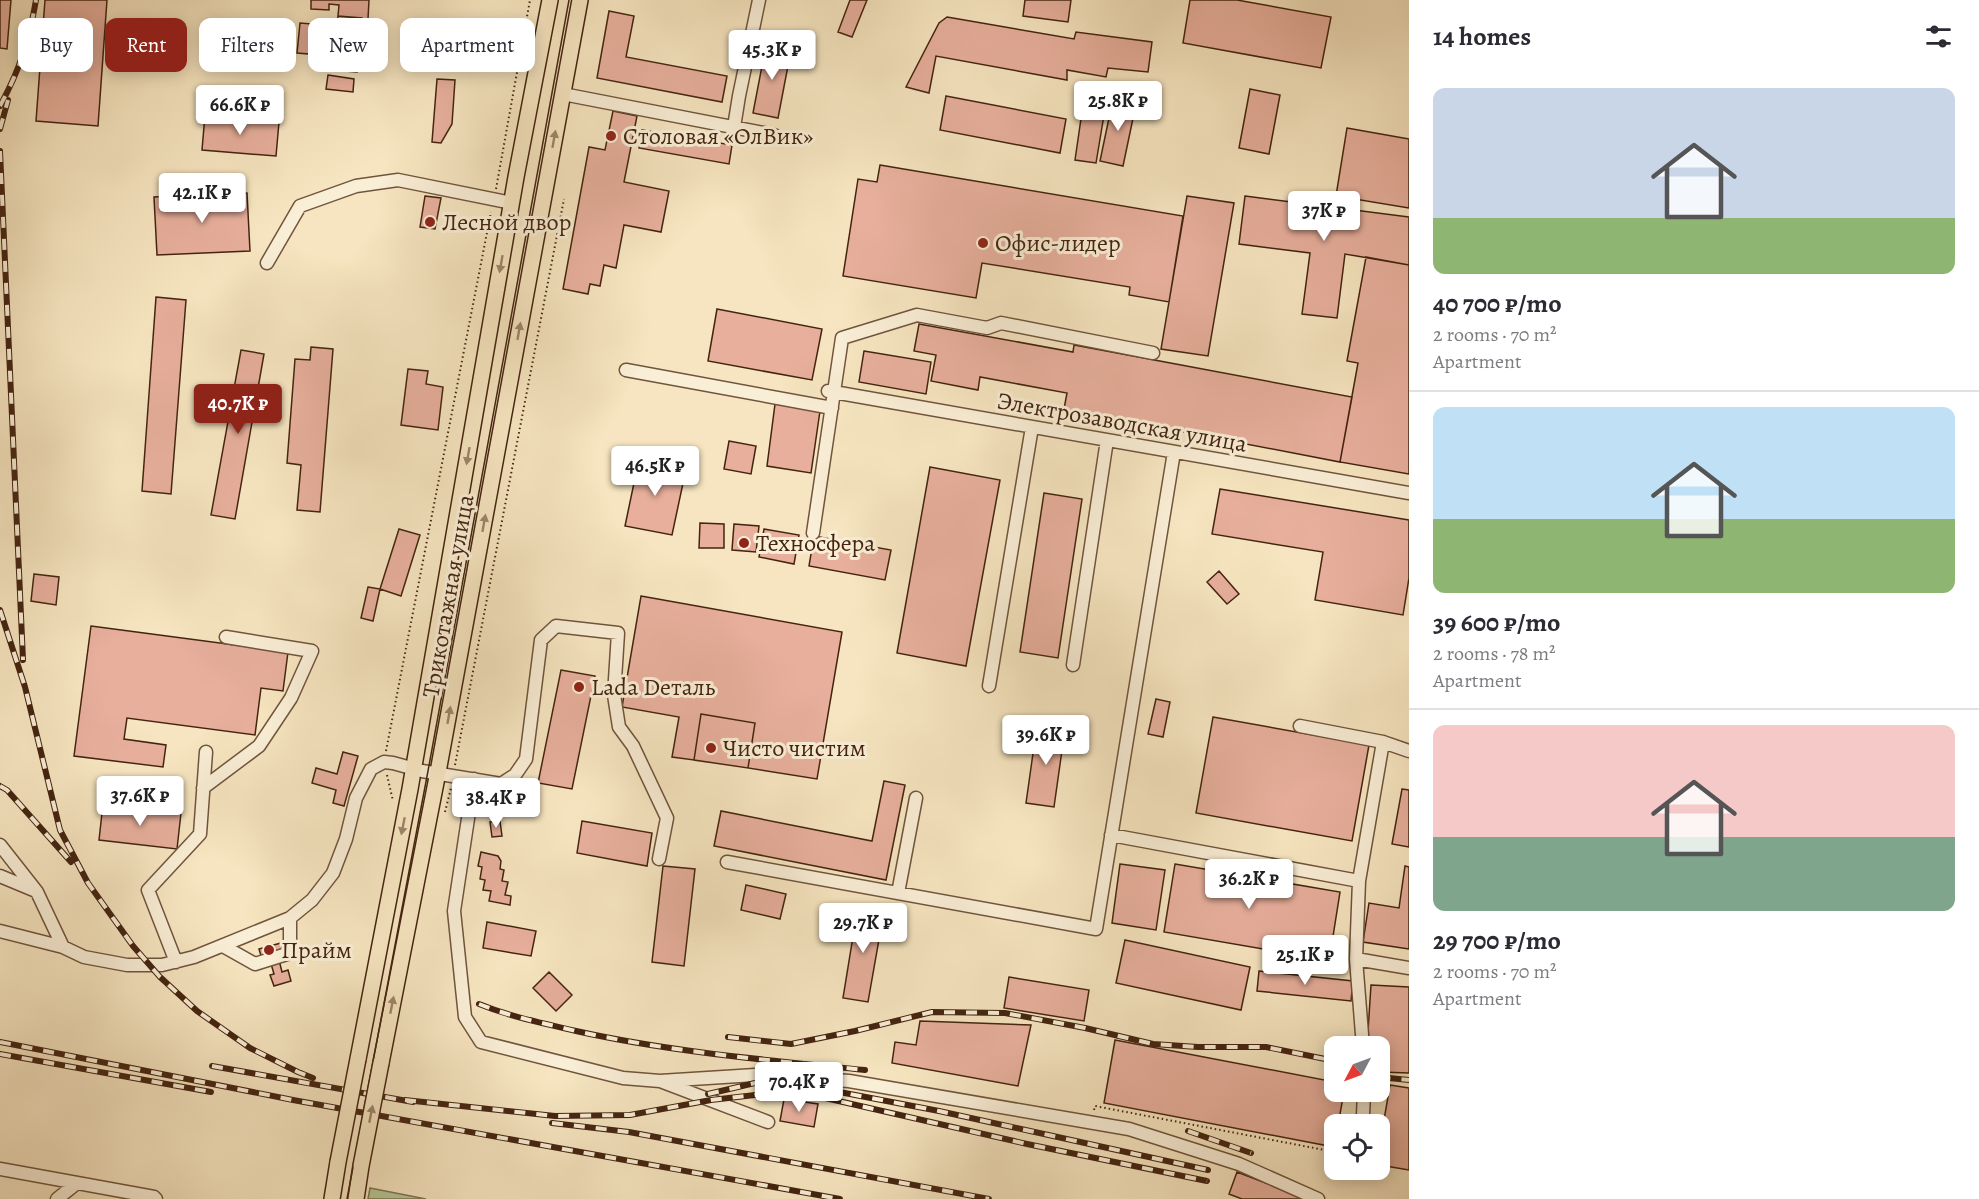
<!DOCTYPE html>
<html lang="en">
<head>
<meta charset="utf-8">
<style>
	:root { --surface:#fff; --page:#f7f7f7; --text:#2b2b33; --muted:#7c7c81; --line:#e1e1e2; --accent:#8f2418 }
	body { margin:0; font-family:Alegreya,serif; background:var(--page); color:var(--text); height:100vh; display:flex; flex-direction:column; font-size:22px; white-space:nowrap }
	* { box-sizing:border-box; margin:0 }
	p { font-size:20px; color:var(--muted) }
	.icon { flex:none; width:33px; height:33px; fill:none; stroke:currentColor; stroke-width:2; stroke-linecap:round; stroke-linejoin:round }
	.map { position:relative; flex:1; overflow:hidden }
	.details { display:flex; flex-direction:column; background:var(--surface); width:570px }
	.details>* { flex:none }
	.banner { position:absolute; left:18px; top:18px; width:570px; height:54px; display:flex; gap:12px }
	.needle { width:39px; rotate:229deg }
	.tools { position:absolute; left:1324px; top:1036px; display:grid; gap:12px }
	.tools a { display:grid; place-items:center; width:66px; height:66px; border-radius:12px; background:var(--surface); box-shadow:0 3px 15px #0003; font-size:30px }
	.price { position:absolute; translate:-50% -51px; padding:0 14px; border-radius:6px; background:#fff; color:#222; font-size:20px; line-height:39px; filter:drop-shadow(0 2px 3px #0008) }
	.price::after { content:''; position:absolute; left:50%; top:36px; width:18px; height:14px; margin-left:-9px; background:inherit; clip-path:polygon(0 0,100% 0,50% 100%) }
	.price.selected { background:var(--accent); color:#fff }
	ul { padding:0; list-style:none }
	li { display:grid; align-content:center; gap:12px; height:318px; padding:0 24px }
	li+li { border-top:2px solid var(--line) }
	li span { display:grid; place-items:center; height:186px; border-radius:12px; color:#555 }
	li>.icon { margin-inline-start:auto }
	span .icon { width:108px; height:108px; fill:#fffc; stroke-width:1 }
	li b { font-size:26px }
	h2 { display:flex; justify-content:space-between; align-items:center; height:72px; padding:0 24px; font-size:26px }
	.tag { padding:0 21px; border-radius:12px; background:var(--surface); box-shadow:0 3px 15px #0003; font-size:21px; line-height:54px }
	.tag.selected { background:var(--accent); color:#fff }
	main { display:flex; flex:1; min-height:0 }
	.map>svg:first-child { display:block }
</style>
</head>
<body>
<main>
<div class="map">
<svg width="1409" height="1199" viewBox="0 0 1409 1199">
	<rect width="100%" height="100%" fill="#f6e5c0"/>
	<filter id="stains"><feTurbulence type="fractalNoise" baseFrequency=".00333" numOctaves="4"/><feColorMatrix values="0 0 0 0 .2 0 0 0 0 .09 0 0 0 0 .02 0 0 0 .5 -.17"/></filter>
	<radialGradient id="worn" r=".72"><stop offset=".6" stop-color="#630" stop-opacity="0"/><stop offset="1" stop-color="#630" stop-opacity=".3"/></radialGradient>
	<path fill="#b6c697" stroke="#7d7554" stroke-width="1.5" d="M 370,1188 L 426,1199 L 368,1199 Z"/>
	<path fill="#e7af9c" stroke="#442410" stroke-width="1.5" d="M 0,0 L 11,0 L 7,49 L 0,48 Z
		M 45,0 L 107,0 L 98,126 L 36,121 Z
		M 311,0 L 369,0 L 368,19 L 338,16 L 339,5 L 329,4 L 329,10 L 311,9 Z
		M 850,0 L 867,0 L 852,37 L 838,32 Z
		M 1025,0 L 1071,0 L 1068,22 L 1023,16 Z
		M 1190,0 L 1237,0 L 1331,17 L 1321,68 L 1183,43 Z
		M 609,11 L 634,16 L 626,57 L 727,76 L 722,102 L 597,78 Z
		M 338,16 L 362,18 L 357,72 L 331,70 L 333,56 L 297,53 L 300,23 L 337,26 Z
		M 947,17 L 1074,39 L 1076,32 L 1152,42 L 1148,72 L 1108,68 L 1106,77 L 1067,70 L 1067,80 L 936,56 L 929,93 L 906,87 L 939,23 Z
		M 766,45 L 791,50 L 778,118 L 753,113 Z
		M 328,75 L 354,79 L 353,92 L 326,89 Z
		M 437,79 L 455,80 L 452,124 L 441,143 L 432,142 Z
		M 1250,89 L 1280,95 L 1269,154 L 1239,148 Z
		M 946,96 L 1066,119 L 1060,153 L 940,130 Z
		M 1113,99 L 1136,104 L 1123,166 L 1100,161 Z
		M 1083,105 L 1105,109 L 1096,163 L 1075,160 Z
		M 613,111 L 637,116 L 624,182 L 669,191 L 661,232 L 624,225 L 616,268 L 604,265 L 600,286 L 590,284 L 588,294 L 563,289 L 589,147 L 605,150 Z
		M 205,115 L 279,122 L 276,156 L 202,150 Z
		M 1347,128 L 1409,139 L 1409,208 L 1336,196 Z
		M 642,130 L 732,145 L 729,164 L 639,148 Z
		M 880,165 L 1183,216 L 1169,302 L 1129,295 L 1130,287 L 982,263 L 976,298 L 843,276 L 858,179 L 877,182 Z
		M 247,193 L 250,251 L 157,255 L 154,197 Z
		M 425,196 L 441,198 L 435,229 L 420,227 Z
		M 1187,196 L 1234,203 L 1208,356 L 1161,349 Z
		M 1245,196 L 1409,217 L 1409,265 L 1345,254 L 1337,318 L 1302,314 L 1310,253 L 1239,244 Z
		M 1366,257 L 1409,265 L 1409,474 L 1340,462 L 1358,363 L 1347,361 Z
		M 156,297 L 186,300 L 171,494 L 142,491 Z
		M 717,309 L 822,329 L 812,380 L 708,361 Z
		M 919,324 L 1073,352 L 1074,345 L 1352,397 L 1340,462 L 1064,409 L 1067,393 L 980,377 L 978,390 L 931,381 L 936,355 L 914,351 Z
		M 311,347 L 333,349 L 320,512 L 297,510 L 301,465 L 287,463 L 295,359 L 310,360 Z
		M 241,350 L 264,354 L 235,519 L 211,515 Z
		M 864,351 L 931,362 L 926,394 L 859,382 Z
		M 408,369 L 428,371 L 426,384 L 443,387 L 438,430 L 401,425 Z
		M 775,404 L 820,411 L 811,473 L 767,466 Z
		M 729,441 L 756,446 L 751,474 L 724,469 Z
		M 639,459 L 686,469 L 672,535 L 625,526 Z
		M 930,467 L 1000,480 L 966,666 L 897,653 Z
		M 1220,489 L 1409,520 L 1409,578 L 1403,615 L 1315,600 L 1323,552 L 1212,534 Z
		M 1044,493 L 1082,499 L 1058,658 L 1020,652 Z
		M 700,523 L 724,524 L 724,548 L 699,548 Z
		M 734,524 L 759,526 L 756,552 L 732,550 Z
		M 399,529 L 420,535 L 401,596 L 380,589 Z
		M 764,529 L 799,535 L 794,564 L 759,557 Z
		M 814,536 L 891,550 L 885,580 L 809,566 Z
		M 1219,571 L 1239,594 L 1227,604 L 1207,582 Z
		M 34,574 L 59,577 L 56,605 L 31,601 Z
		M 368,587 L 380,589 L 373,621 L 361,618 Z
		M 641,596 L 842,632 L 817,779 L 748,768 L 755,723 L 701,714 L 694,760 L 672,757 L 679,717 L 622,707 Z
		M 91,626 L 288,652 L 283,691 L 261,688 L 255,735 L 127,718 L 124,739 L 166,745 L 163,767 L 74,756 Z
		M 561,670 L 595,676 L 572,789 L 538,783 Z
		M 1156,699 L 1170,702 L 1163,737 L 1148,734 Z
		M 701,714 L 755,723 L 748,768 L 694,760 Z
		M 1213,717 L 1369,745 L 1352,841 L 1196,813 Z
		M 1037,725 L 1065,729 L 1054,807 L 1026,803 Z
		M 343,752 L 358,756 L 344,806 L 333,803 L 336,790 L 312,783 L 316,768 L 337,774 Z
		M 884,781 L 905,785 L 886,880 L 714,846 L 721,811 L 872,841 Z
		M 1402,789 L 1409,790 L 1409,847 L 1392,844 Z
		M 103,804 L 181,813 L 177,849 L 99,840 Z
		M 500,821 L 502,836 L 492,837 L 490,822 Z
		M 582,821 L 652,833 L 647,866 L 577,853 Z
		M 481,852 L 498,856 L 501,861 L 500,869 L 504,870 L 502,881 L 508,882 L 505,895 L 511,896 L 510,905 L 489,901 L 491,891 L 483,890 L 485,880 L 480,879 L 482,867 L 478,866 Z
		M 1120,864 L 1165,870 L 1156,930 L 1112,923 Z
		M 1175,864 L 1340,892 L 1331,949 L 1271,939 L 1263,949 L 1164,932 Z
		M 663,866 L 695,869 L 684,966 L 652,962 Z
		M 1405,866 L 1409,867 L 1409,949 L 1363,942 L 1369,903 L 1399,908 Z
		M 746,885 L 786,894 L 780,919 L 741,910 Z
		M 858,906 L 884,911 L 868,1002 L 843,998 Z
		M 487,922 L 536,931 L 531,956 L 483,948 Z
		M 1125,940 L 1250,967 L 1241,1010 L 1116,983 Z
		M 281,943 L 283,951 L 277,952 L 282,972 L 288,970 L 291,981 L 274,986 L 270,975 L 274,974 L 269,957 L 262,959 L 259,949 Z
		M 1259,971 L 1353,981 L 1351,1001 L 1257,991 Z
		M 549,972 L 572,995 L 556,1011 L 533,988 Z
		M 1009,977 L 1089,990 L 1084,1021 L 1004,1008 Z
		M 1371,985 L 1409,987 L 1409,1073 L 1380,1072 L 1380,1047 L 1367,1047 Z
		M 920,1021 L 1031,1025 L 1018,1086 L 892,1063 L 895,1042 L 916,1045 Z
		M 1115,1040 L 1335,1082 L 1335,1092 L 1344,1092 L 1338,1125 L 1335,1125 L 1334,1147 L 1104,1103 Z
		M 1390,1085 L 1409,1088 L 1409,1170 L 1380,1165 L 1380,1143 Z
		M 784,1099 L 818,1104 L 814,1127 L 780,1121 Z
		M 1237,1172 L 1300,1196 L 1299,1199 L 1242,1199 L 1229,1194 Z"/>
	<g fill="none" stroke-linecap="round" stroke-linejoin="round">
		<g stroke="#70543c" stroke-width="15">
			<path id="minor" d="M 563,94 L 774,135
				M 734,127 L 739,96 L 759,0
				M 267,263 L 300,206 L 356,186 L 398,180 L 512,203
				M 626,370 L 832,408
				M 828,391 L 1409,493
				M 813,533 L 842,338 L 917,315 L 987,328 L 1001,323 L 1153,353
				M 1073,665 L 1107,440
				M 989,686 L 1032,427
				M 1300,726 L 1383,742 L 1409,751
				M 474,779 L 454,911 L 465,1017 L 481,1042 L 623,1078 L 660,1081 L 768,1122
				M 203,788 L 259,746 L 291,698 L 312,651 L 226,637
				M 1111,835 L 1359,881
				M 0,845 L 37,892 L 63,947
				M 727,862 L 1096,929 L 1174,452
				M 0,876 L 36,891
				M 898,893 L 916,798
				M 0,931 L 63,947 L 84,957 L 127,965 L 162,965 L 194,957 L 290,918 L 312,900 L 333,873 L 346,839 L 356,798 L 371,769 L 384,762 L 393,763 L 422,771 L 501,784 L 515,775 L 526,759 L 541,640 L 556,626 L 618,633 L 614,695 L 619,727 L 633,746 L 667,818 L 659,859
				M 223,946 L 255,964 L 290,953 L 290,918
				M 1356,959 L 1409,968
				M 176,962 L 148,890 L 200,834 L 206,752
				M 1363,1047 L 1356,959 L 1359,881 L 1383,742
				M 660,1081 L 755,1075 L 849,1081 L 1129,1129 L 1239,1164 L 1318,1199
				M 1363,1115 L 1364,1092
				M 0,1169 L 154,1197 L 156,1199
				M 57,1199 L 77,1183"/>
		</g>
		<g stroke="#442410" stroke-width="18">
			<path id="major" d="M 358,1059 L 410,789 L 516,177 L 550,0
				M 381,1063 L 438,772 L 580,0
				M 332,1199 L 338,1162
				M 356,1199 L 361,1166"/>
		</g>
		<path stroke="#442410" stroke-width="2" stroke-dasharray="1.5 3" stroke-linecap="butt" d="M 496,189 L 530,0
			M 386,751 L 491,212
			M 455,765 L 564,199
			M 387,775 L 393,801
			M 445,812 L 451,788
			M 1094,1110 L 1095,1106 L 1335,1152"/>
		<use href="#minor" stroke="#f9eed6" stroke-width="12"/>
		<use href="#major" stroke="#f6e5c0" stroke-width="15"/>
		<path stroke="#442410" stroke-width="1.5" d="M 347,1199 L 428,771 L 569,0"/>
		<g stroke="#442410" stroke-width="6">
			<path id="rail" d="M 0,106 C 20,69 29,41 36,0
				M 0,129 L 8,100
				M 0,151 L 23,660
				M 0,610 L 25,687 L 60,830 L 88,883 L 133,946 L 160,977 L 197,1011 L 250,1048 L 298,1072 L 313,1078
				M 0,786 L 7,790 L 71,862
				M 479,1004 C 511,1017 543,1023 576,1031 C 671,1052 768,1060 865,1070
				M 728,1037 L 791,1044 L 855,1031 L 932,1012 L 1005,1013 L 1085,1028 L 1153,1044 L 1198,1047 L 1266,1047 L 1335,1061
				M 0,1042 L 293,1100 L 840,1199
				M 0,1054 L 211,1092
				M 212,1066 L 413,1102
				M 1380,1075 L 1389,1078 L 1409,1080
				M 829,1090 L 939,1111 L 1208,1170
				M 708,1094 L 789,1075 L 826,1072
				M 405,1100 L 555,1116 L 630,1115 L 711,1100 L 772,1093 L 799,1092 L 1027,1144 L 1207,1181
				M 552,1123 L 629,1132 L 989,1199
				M 1188,1131 L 1251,1153"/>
		</g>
		<use href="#rail" stroke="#f9eed6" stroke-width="4" stroke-dasharray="11" stroke-linecap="butt"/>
		<g stroke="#442410" stroke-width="18" stroke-linecap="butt">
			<path id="major-bridge" d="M 338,1162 L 358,1059
				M 361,1166 L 381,1063"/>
		</g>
		<use href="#major-bridge" stroke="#f6e5c0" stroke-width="15"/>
	</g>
	<defs><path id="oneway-solid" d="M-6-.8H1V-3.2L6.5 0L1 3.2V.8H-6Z" transform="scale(1.5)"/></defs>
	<g fill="#9d8468">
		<use href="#oneway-solid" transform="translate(554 139) rotate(-80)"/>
		<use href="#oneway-solid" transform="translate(501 264) rotate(100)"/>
		<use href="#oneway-solid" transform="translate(519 331) rotate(-80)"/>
		<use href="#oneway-solid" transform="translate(468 456) rotate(100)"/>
		<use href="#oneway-solid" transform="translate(484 523) rotate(-80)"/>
		<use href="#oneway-solid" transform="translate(449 715) rotate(-80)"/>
		<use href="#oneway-solid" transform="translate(403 826) rotate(101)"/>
		<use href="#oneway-solid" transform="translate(392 1005) rotate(-79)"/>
		<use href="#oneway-solid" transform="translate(371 1114) rotate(-79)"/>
	</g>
	<g fill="#8f2418" stroke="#f9eed6" stroke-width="2">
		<circle cx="611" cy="136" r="6"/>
		<circle cx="430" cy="222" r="6"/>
		<circle cx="983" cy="243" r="6"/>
		<circle cx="744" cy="543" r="6"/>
		<circle cx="579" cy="687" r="6"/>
		<circle cx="711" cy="748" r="6"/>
		<circle cx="269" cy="950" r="6"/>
	</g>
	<g text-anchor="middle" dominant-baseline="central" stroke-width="6" stroke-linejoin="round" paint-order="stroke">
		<g font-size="24" fill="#442410" stroke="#f9eed6" text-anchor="start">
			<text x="623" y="136">Столовая «ОлВик»</text>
			<text x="442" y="222">Лесной двор</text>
			<text x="995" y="243">Офис-лидер</text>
			<text x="756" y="543">Техносфера</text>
			<text x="591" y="687">Lada Dеталь</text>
			<text x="723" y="748">Чисто чистим</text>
			<text x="281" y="950">Прайм</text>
		</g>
		<g font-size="24" fill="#442410" stroke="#f9eed6">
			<text transform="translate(1122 422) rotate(10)">Электрозаводская улица</text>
			<text transform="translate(448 596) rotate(-80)">Трикотажная улица</text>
		</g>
	</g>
	<rect width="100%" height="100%" filter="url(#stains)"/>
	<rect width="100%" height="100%" fill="url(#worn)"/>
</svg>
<div class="tools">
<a><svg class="needle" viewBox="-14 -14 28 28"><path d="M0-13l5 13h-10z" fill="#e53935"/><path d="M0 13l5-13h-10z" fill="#7c7c81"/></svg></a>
<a><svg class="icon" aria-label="locate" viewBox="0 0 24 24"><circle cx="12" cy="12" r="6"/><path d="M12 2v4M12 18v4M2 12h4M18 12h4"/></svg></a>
</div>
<b class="price" style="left:772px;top:81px">45.3K ₽</b>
<b class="price" style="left:1118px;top:132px">25.8K ₽</b>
<b class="price" style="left:240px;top:136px">66.6K ₽</b>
<b class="price" style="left:202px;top:224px">42.1K ₽</b>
<b class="price" style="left:1324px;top:242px">37K ₽</b>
<b class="price selected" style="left:238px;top:435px">40.7K ₽</b>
<b class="price" style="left:655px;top:497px">46.5K ₽</b>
<b class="price" style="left:1046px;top:766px">39.6K ₽</b>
<b class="price" style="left:140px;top:827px">37.6K ₽</b>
<b class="price" style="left:496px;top:829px">38.4K ₽</b>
<b class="price" style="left:1249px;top:910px">36.2K ₽</b>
<b class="price" style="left:863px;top:954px">29.7K ₽</b>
<b class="price" style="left:1305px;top:986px">25.1K ₽</b>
<b class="price" style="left:799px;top:1113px">70.4K ₽</b>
<div class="banner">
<a class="tag">Buy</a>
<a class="tag selected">Rent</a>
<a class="tag">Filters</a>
<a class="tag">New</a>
<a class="tag">Apartment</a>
</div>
</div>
<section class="details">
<h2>14 homes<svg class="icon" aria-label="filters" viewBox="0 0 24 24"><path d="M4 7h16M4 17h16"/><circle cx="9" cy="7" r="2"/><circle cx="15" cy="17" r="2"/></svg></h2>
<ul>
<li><span style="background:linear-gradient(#c9d6e8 70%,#8fb573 0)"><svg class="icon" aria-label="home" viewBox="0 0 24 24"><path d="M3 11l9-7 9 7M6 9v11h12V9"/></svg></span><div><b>40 700 ₽/mo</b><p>2 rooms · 70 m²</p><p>Apartment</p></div></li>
<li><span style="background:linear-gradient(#bfe0f5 60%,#8fb573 0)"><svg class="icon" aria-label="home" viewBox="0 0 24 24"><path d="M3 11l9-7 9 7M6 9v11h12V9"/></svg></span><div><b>39 600 ₽/mo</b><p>2 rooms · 78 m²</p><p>Apartment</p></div></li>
<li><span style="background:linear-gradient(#f6c9c9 60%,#7fa58c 0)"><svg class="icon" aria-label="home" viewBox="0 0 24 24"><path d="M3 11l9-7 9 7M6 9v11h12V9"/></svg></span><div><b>29 700 ₽/mo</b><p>2 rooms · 70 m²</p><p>Apartment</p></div></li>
</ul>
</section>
</main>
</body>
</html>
